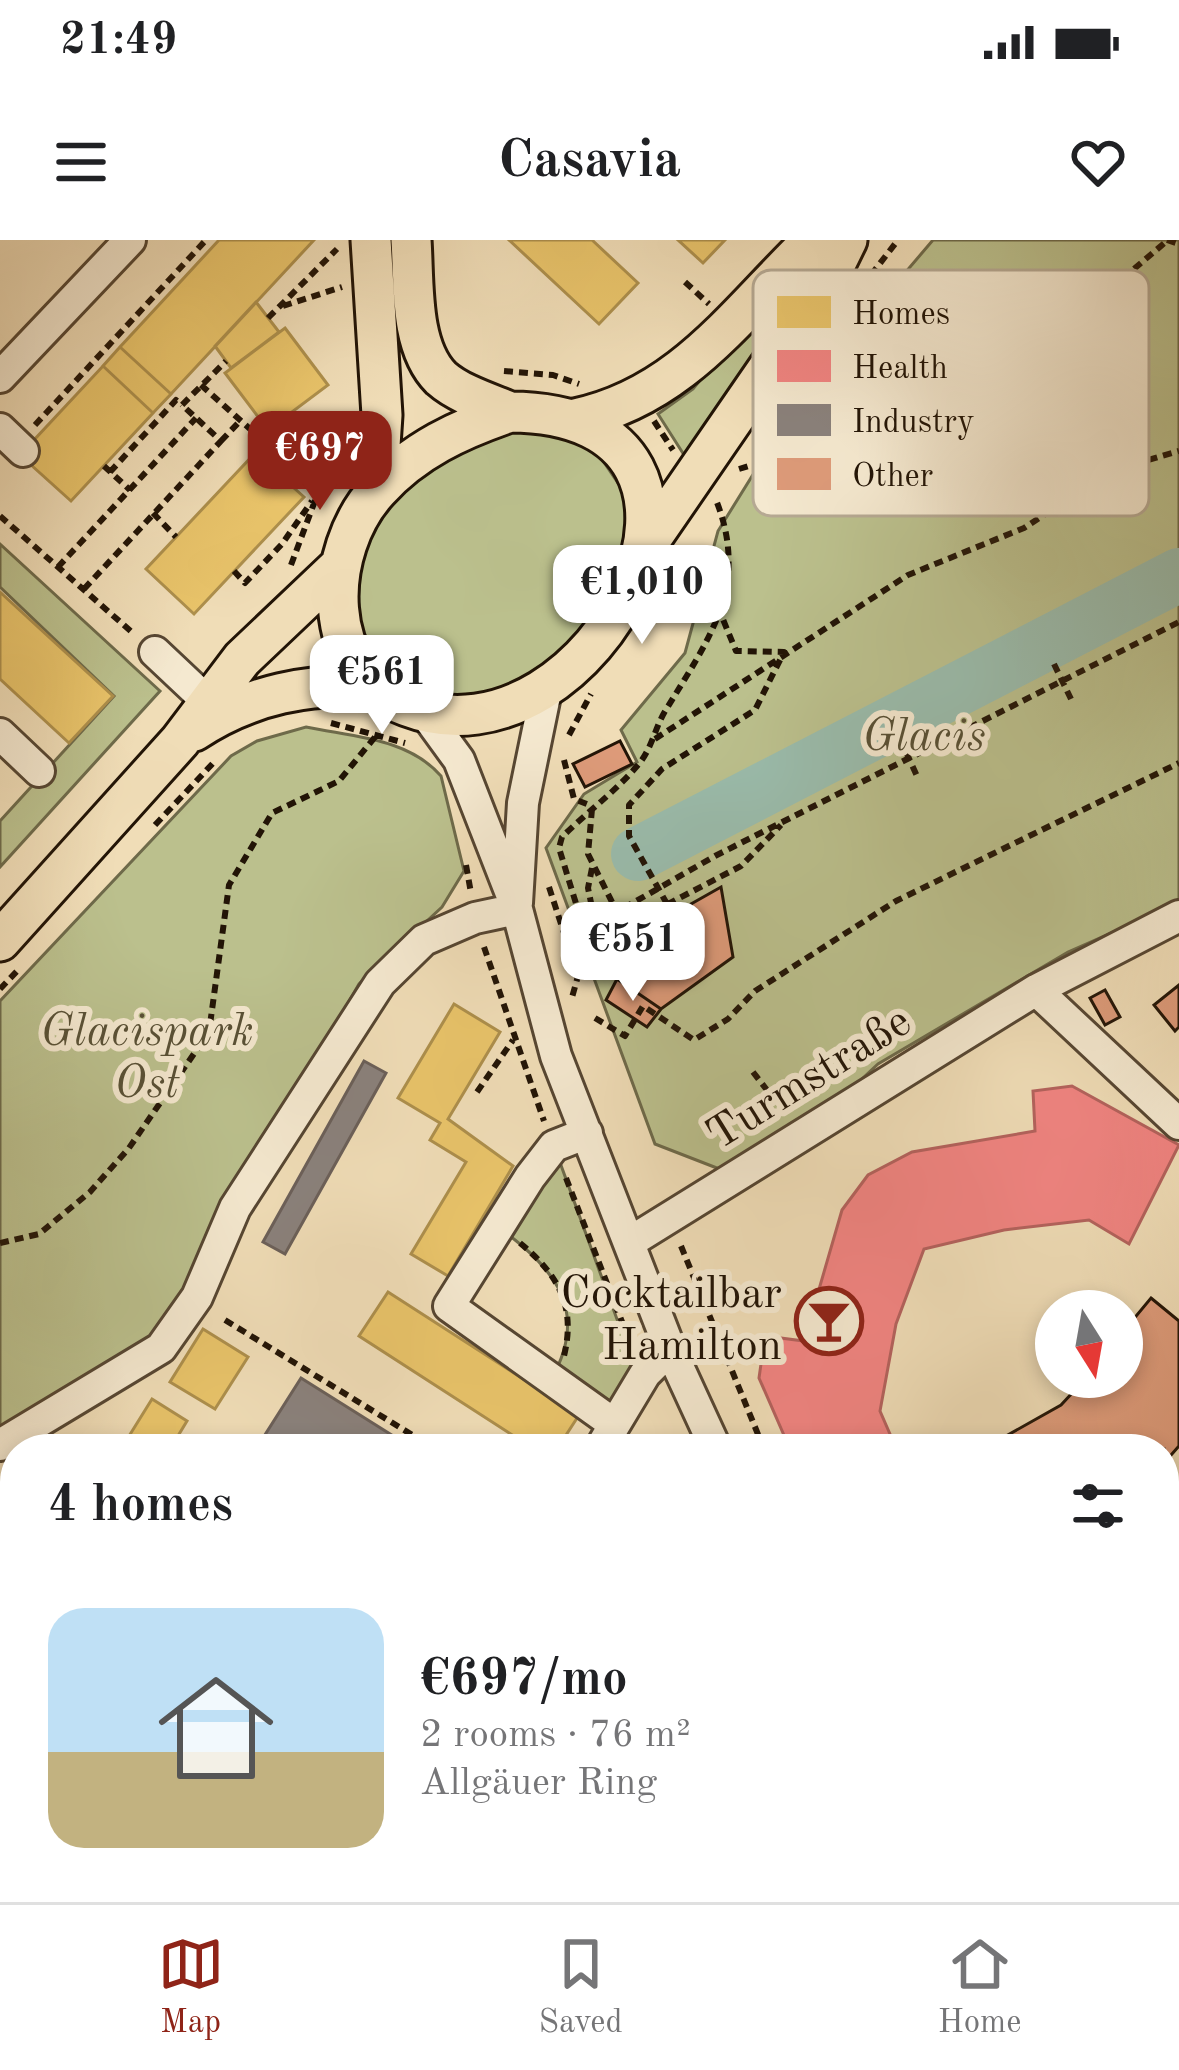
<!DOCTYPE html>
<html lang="en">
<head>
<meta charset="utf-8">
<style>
	:root { --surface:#fff; --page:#f6f6f6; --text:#202124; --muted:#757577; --line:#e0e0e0; --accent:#8f2418 }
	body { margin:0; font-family:"Old Standard TT",serif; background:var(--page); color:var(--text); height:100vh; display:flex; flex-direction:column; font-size:45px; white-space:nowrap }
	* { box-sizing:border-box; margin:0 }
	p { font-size:39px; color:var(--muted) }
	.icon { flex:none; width:66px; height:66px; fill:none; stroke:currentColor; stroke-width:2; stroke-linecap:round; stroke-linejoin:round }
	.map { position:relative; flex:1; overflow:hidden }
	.sheet { position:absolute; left:0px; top:1194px; width:1179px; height:468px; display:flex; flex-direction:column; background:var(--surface); border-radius:48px 48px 0 0; box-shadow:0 6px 18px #0003 }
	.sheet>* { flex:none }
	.needle { width:78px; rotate:169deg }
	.controls { position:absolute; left:1035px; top:1050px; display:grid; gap:24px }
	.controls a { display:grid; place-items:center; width:108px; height:108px; border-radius:50%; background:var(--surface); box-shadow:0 6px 18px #0003; font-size:60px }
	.price { position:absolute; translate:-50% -102px; padding:0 27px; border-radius:24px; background:#fff; color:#222; font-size:39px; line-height:78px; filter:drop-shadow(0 3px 6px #0008) }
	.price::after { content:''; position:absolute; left:50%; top:72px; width:36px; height:27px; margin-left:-18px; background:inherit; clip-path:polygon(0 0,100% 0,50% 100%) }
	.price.active { background:var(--accent); color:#fff }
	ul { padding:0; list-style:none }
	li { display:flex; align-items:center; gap:36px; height:300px; padding:0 48px }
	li+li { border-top:3px solid var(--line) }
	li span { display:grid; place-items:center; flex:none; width:336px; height:240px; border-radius:36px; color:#555 }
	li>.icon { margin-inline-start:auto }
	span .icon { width:144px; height:144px; fill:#fffc; stroke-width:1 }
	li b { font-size:51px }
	h2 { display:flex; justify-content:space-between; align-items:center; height:144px; padding:0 48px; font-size:51px }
	.status { display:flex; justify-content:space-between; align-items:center; height:84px; padding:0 60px; background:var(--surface); direction:ltr }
	.status svg { height:33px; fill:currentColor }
	header { display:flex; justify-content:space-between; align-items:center; height:156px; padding:0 48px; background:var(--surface); font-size:54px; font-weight:800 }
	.tab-bar { display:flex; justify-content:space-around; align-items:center; height:168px; border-top:3px solid var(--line); background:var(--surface); font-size:33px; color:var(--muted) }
	.tab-bar a { display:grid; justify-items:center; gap:6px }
	.tab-bar .active { color:var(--accent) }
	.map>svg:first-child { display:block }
</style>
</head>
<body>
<div class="status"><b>21:49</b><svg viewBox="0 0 49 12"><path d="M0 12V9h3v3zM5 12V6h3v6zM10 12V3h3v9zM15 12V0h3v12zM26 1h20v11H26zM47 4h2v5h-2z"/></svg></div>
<header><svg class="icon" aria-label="menu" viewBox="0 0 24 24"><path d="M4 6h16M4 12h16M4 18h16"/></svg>Casavia<svg class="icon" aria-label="heart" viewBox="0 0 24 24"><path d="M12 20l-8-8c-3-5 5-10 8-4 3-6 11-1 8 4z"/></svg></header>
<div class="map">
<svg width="1179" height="1662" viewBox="0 0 1179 1662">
	<rect width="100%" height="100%" fill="#f0ddb7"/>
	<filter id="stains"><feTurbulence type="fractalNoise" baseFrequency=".00167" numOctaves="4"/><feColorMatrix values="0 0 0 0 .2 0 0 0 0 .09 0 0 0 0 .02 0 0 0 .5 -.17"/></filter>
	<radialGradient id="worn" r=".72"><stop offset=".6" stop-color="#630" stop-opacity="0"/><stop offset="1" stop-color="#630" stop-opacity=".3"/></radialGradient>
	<path fill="#bbc08d" stroke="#6e6a4a" stroke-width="3" d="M 834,0 L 686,218 L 658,174 L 693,149 L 737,95 Z
		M 933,0 L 1179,0 L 1179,663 L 1068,712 L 878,824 L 831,868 L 722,930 L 655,904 L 546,608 L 584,554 L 637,522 L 621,490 L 685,413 L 718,291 L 762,220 L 773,188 Z
		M 545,184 L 595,209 L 624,252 L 632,298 L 572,420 L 481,465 L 402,454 L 354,399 L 356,315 L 384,270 L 427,224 L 483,192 Z
		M 0,304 L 160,451 L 0,627 L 0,581 L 114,456 L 0,347 Z
		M 306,487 C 353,497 408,498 441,536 L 464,631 L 442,667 L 359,744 L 155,1104 L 0,1198 L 0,761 L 231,516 L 257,501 Z
		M 554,906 L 618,1082 L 645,1134 L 614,1184 L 551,1140 C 590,1071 556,1029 498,987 Z"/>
	<path fill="#e9c46a" stroke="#ad8f4c" stroke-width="3" d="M 219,0 L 314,0 L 171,154 L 120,107 Z
		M 509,0 L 592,0 L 638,43 L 599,84 Z
		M 678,0 L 725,0 L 703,23 Z
		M 256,62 L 279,92 L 231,128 L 215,106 Z
		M 285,88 L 328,145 L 268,190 L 225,133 Z
		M 120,107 L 171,154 L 153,173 L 103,126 Z
		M 103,126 L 153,173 L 71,261 L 20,215 Z
		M 255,213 L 304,257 L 194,374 L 146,329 Z
		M 0,352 L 113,456 L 69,503 L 0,439 Z
		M 454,764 L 500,792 L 448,879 L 513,926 L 448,1036 L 411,1014 L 466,922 L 430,900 L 440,883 L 398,858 Z
		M 388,1052 L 579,1175 L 557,1209 L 534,1209 L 359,1096 Z
		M 203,1089 L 248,1117 L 215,1169 L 170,1142 Z
		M 152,1159 L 187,1181 L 170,1209 L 121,1209 Z
		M 0,1311 L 15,1320 L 15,1336 L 2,1357 Z
		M 15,1459 L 15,1519 L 0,1510 L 0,1482 Z
		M 1179,1460 L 1179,1517 L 1164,1506 L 1164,1480 Z
		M 0,1550 L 15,1559 L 15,1603 L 0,1626 Z
		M 78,1647 L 124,1647 L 138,1656 L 134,1662 L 69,1662 Z
		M 214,1647 L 282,1647 L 272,1662 L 204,1662 Z
		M 421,1647 L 487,1647 L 496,1653 L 489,1662 L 409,1662 Z"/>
	<path fill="#f28482" stroke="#b4625d" stroke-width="3" d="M 1072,846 L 1179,905 L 1129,1004 L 1089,980 L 1004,990 L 924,1009 L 896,1084 L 880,1171 L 893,1201 L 878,1209 L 790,1209 L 759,1138 L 765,1096 L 804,1101 L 842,970 L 868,935 L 912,912 L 1035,891 L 1033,851 Z"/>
	<path fill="#8a817c" stroke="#6b6059" stroke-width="3" d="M 364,821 L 386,833 L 285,1014 L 263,1002 Z
		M 301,1138 L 414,1209 L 256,1209 Z"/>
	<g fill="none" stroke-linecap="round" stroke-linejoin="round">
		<path stroke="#9abcac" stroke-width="54" d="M 638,614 L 1179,335"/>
	</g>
	<path fill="#de9b7a" stroke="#221406" stroke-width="3" d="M 620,501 L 632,524 L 585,547 L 573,524 Z
		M 721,647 L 733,717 L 661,769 L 617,739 L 631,713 L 663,733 L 701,706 L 691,664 Z
		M 617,739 L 661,769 L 647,787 L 606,760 Z
		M 1179,745 L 1179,787 L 1175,791 L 1154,765 Z
		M 1105,750 L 1120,777 L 1105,785 L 1090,758 Z
		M 1151,1058 L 1179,1081 L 1179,1206 L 1164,1223 L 1164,1209 L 983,1209 L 1061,1165 L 1087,1137 L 1122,1137 L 1122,1093 Z"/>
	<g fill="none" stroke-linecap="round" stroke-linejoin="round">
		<g stroke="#564632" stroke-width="36">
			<path id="minor" d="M 0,137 L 130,0
				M 0,189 L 23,211
				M 155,412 L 207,461
				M 424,472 L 459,520 L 517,669 L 556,816 L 670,1109 L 716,1209
				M 0,494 L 39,531
				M 517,663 L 523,563 L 547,446
				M 1036,750 L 1179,884
				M 587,893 L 554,906 L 530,937 L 449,1066 L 614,1184
				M 630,1002 L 1036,750 L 1179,676
				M 0,1205 L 161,1108 L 197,1057 L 235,968 L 380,743 L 424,700 L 475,678 L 517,669
				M 600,1209 L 645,1134 L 670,1109
				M 0,1401 L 15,1411
				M 1164,1645 L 1179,1656
				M 674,1647 L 693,1662
				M 4,1662 L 15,1643
				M 152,1662 L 158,1647
				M 348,1662 L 353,1647
				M 651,1662 L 663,1647
				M 817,1662 L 829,1647
				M 961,1662 L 976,1647
				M 1094,1662 L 1108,1647"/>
		</g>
		<g stroke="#221406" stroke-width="45">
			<path id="major" d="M 371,0 L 382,175 L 377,251
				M 411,0 C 414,42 409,106 441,138 C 459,154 488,163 510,172
				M 510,172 C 780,173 595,538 407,466 C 319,433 322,311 378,250 C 414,210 460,189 510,172 Z
				M 575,179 C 682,157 738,72 813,0
				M 646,306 L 824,47 L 847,0
				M 194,491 C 248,455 312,441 376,448
				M 0,701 L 180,501 L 242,419 L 341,325"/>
		</g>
		<path stroke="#221406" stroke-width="6" stroke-dasharray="9 6" stroke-linecap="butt" d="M 1167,0 L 1179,4
			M 871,35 L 898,0
			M 685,42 L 709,64
			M 283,66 L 342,47
			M 268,78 L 337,9
			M 504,131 L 553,135 L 579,144
			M 201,145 L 319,251
			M 654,181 L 673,210
			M 35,185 L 206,0
			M 221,201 L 241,180
			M 104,226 L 130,250
			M 739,229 L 966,158 L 1088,68 L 1168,0
			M 110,232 L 176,160 L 182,165
			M 153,273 L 176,297
			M 0,276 L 134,394
			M 291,325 L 319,250 L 344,207
			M 58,327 L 196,178
			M 234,331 L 245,343 L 282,304 L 312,261
			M 84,349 L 221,201 L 182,165 L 226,121
			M 1054,424 L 1071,459
			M 331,483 L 405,503
			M 569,495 L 591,454
			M 655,499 L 908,335 L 1024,288 L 1110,231 L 1179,211
			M 900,499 L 917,536
			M 564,520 L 574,559 L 592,566
			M 592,569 L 588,614 L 617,672 L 639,679 L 741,626 L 781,585
			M 155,585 L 216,520
			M 466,625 L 471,653
			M 592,628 L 588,648 L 597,692
			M 549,647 L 578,736 L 571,761
			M 667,664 L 629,596 L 629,565 L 662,529 L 755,470 L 784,412 L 736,411 L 722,377
			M 589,706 L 559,608 L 562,597 C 586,573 615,552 637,526 C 652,510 655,486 667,468 C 709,399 750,345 716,260
			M 484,707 L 544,881
			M 578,736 L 593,726 L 589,707 L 617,672 L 715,616 L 1179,382
			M 0,749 L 18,730
			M 595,778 L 625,796 L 643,766 L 694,800 L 728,779 L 755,751 L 896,661 L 1179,523
			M 753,832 L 784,872
			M 477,852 L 513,800
			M 566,938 L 633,1110
			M 0,1003 L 39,994 L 90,952 L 129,908 L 209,792 L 229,645 L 272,573 L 339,541 L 375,497
			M 520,1003 C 559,1035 576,1067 564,1116
			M 681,1006 L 764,1209
			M 225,1080 L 435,1209
			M 1164,1427 L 1179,1413
			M 1164,1520 L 1179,1531
			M 1164,1587 L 1179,1598
			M 281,1662 L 290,1647"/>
		<use href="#minor" stroke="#f5e9d0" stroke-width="30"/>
		<use href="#major" stroke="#f0ddb7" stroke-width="39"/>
		<path stroke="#221406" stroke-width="9" stroke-dasharray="21 21" stroke-linecap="butt" d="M 1164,1279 L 1179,1266
			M 1164,1305 L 1179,1292
			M 1164,1342 L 1179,1328
			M 1164,1370 L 1179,1355"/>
	</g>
	<defs>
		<g id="bar-ring" transform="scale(3.45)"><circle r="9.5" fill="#f5e9d0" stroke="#8f2418" stroke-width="1.5"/><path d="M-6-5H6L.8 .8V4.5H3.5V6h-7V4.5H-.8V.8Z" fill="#8f2418"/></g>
	</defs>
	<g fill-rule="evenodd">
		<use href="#bar-ring" x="829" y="1081"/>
	</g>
	<g text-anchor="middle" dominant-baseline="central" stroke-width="12" stroke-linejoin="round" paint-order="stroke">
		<g font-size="45" font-style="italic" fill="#585035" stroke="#f5e9d0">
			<text x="924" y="498">Glacis</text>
			<text x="147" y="793">Glacispark<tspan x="147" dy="52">Ost</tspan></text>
		</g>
		<g font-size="45" fill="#221406" stroke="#f5e9d0">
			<text transform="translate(810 840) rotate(-32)">Turmstraße</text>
		</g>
		<g font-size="45" fill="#221406" stroke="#f5e9d0" text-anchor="end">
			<text x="782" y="1055">Cocktailbar<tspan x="782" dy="52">Hamilton</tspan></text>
		</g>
	</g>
	<rect x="753" y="30" width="396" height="246" rx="18" fill="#f5e9d0" stroke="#b6a993" stroke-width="3"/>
	<rect x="777" y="56" width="54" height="32" fill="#e9c46a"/>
	<rect x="777" y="110" width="54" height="32" fill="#f28482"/>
	<rect x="777" y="164" width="54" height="32" fill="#8a817c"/>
	<rect x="777" y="218" width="54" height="32" fill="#de9b7a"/>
	<g font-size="33" fill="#221406">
		<text x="852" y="84">Homes</text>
		<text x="852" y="138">Health</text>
		<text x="852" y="192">Industry</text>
		<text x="852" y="246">Other</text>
	</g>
	<rect width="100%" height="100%" filter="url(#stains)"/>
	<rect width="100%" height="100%" fill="url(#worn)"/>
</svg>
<div class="controls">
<a><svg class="needle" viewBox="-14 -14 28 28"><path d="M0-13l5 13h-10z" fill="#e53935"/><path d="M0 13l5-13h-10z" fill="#757577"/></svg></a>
</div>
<b class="price active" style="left:320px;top:273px">€697</b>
<b class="price" style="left:642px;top:407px">€1,010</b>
<b class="price" style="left:382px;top:497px">€561</b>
<b class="price" style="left:633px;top:764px">€551</b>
<section class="sheet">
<h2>4 homes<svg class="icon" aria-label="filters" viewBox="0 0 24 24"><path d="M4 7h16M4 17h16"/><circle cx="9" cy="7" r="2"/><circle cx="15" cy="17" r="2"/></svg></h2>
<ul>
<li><span style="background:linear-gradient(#bfe0f5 60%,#c2b280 0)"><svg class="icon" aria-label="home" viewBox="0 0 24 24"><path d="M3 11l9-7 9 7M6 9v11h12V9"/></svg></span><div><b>€697/mo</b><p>2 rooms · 76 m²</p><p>Allgäuer Ring</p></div></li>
</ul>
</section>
</div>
<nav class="tab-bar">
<a class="active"><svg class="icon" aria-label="map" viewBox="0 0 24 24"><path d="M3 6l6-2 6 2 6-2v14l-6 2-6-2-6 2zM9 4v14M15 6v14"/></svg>Map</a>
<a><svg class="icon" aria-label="saved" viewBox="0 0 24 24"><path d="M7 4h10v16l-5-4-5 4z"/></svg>Saved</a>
<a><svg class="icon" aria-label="home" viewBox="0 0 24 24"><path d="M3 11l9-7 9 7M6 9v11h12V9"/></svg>Home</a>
</nav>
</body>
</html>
